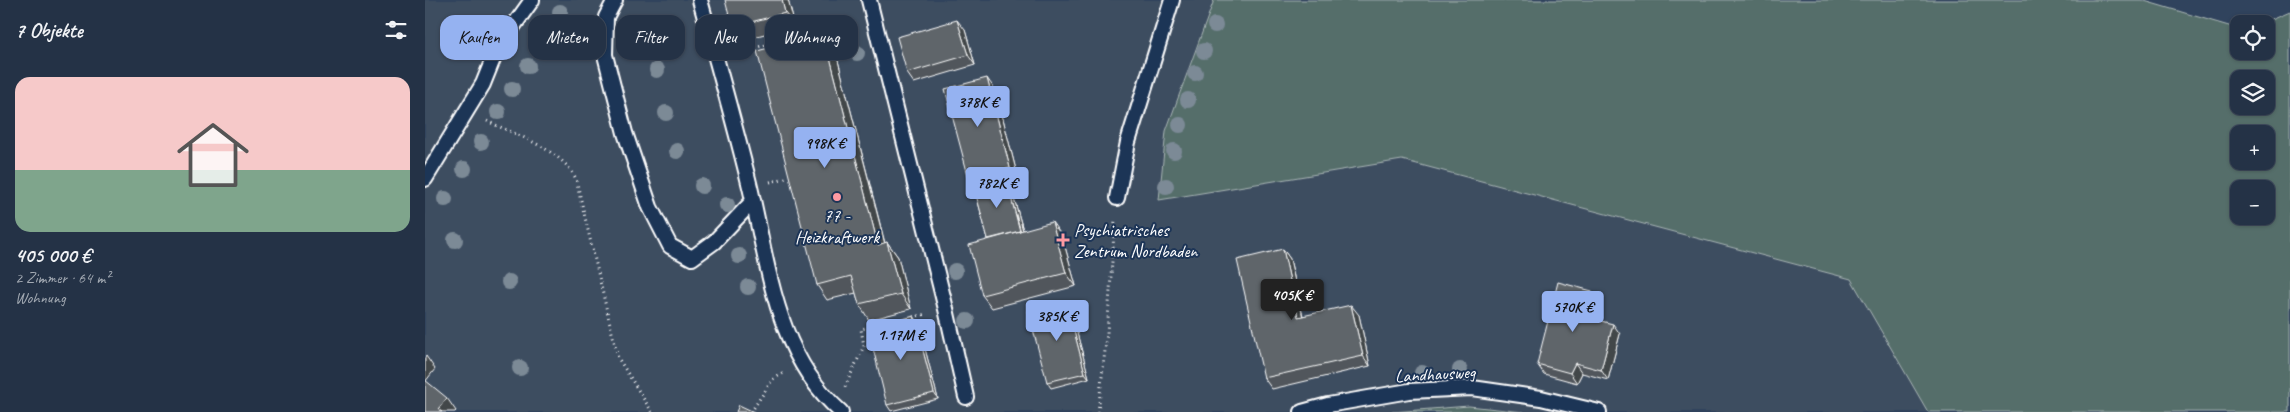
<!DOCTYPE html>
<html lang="de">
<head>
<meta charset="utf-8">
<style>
	:root { --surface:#243246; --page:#2c3a4d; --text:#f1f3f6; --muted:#a3aab3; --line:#414d5f; --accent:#95b2f1 }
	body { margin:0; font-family:Caveat,sans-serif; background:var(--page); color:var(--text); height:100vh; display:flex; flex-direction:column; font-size:19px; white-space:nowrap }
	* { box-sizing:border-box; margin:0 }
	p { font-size:16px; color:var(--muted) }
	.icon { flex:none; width:28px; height:28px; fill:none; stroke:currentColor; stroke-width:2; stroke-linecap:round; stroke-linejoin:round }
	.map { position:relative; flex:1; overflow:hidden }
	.drawer { display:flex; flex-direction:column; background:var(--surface); width:425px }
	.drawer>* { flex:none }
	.guide { position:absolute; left:15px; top:15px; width:475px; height:45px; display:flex; gap:10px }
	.buttons { position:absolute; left:1805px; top:15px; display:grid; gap:10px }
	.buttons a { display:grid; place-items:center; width:45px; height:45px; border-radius:10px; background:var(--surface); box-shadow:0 1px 4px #0004,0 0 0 1px var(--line); font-size:25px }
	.price { position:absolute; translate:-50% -42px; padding:0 11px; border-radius:5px; background:var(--accent); color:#111; font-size:16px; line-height:32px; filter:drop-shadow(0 1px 2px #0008) }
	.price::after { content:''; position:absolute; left:50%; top:30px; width:15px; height:11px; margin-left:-8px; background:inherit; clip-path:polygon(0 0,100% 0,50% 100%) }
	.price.current { background:#222; color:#fff }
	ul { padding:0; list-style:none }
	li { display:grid; align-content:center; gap:10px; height:265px; padding:0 15px }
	li span { display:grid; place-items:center; height:155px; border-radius:15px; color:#555 }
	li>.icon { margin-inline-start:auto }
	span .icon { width:90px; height:90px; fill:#fffc; stroke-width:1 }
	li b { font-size:21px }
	h2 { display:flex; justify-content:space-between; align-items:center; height:60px; padding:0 15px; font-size:21px }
	.chip { padding:0 18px; border-radius:15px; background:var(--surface); box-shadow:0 1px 4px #0004,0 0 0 1px var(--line); font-size:18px; line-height:45px }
	.chip.current { background:var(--accent); color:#111 }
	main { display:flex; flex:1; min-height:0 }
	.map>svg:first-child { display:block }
</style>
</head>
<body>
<main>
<section class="drawer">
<h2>7 Objekte<svg class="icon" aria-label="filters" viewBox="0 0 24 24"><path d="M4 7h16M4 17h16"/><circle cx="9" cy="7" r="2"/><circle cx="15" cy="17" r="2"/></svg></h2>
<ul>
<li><span style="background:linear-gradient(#f6c9c9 60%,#7fa58c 0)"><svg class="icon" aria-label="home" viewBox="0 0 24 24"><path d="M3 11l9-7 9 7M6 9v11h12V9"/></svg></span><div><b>405 000 €</b><p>2 Zimmer · 64 m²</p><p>Wohnung</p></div></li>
</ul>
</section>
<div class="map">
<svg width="1865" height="412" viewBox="0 0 1865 412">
	<rect width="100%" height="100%" fill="#30435d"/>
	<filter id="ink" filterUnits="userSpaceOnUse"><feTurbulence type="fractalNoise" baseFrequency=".02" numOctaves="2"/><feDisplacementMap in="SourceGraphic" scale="10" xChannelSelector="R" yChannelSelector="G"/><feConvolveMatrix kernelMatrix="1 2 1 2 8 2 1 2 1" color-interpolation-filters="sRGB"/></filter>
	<g filter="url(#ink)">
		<path fill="#3e4d61" d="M 0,0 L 789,0 L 741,131 L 735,200 L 977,160 L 1426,279 L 1503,412 L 0,412 Z"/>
		<path fill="#556e6b" stroke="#aab6b5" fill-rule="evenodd" d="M 789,0 L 1716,0 L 1814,29 L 1814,51 L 1841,51 L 1841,24 L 1835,24 L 1865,11 L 1865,412 L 1503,412 L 1426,279 L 977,160 L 734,200 L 741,131 ZM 1814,79 L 1841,79 L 1841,106 L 1814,106 ZM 1814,134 L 1841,134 L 1841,161 L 1814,161 ZM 1814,189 L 1841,189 L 1841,216 L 1814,216 Z
			M 1044,406 L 1099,412 L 967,412 Z"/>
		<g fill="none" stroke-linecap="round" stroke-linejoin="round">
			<g stroke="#fff" stroke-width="18">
				<path id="service" d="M 190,0 L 181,17 L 180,55 L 200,133 L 225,207 L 245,246 L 267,258 L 289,242 L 328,201
					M 275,0 C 292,62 310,125 325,187 C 344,267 351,355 416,412
					M 444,0 L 521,309 L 541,397
					M 0,179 L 58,84 L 72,49 L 107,0
					M 692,198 L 703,142 L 747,0
					M 877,412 L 903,405 L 984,391 L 1047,388 L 1116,398 L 1174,412"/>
			</g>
			<path stroke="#fff" stroke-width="3" stroke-dasharray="1 4" stroke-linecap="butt" d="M 310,53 L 428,22
				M 62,121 C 89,134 138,150 151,179 L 193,358 L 227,412
				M 345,182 L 368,176
				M 488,317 L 501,314
				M 420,387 L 439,346 L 436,329 L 450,326
				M 326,412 L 348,379 L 359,373
				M 673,412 L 682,333 L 690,219"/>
			<use href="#service" stroke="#1d3557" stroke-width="14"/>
		</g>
		<g fill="#7c8a96">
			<circle cx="135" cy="12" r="8"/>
			<circle cx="790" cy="25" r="8"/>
			<circle cx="241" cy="30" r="8"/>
			<circle cx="118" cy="41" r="8"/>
			<circle cx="779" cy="51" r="8"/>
			<circle cx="432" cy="53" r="8"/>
			<circle cx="103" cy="66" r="8"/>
			<circle cx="232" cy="70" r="8"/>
			<circle cx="770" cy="73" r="8"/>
			<circle cx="87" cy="89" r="8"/>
			<circle cx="763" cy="100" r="8"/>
			<circle cx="73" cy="112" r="8"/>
			<circle cx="241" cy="113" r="8"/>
			<circle cx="755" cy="125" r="8"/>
			<circle cx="56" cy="142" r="8"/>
			<circle cx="252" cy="151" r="8"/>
			<circle cx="749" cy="151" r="8"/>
			<circle cx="39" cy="169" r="8"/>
			<circle cx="277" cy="186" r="8"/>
			<circle cx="741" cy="186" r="8"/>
			<circle cx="20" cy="199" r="8"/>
			<circle cx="302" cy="205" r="8"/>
			<circle cx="30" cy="240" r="8"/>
			<circle cx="314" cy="256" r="8"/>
			<circle cx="530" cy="271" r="8"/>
			<circle cx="84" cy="282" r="8"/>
			<circle cx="323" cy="287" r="8"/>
			<circle cx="542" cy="321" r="8"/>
			<circle cx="95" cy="368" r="8"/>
			<circle cx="1035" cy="370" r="8"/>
			<circle cx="997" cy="373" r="8"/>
		</g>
		<path fill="#51575b" stroke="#fff" d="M 363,0 L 370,26 L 317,40 L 307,27 Z
			M 540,30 L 550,65 L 489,83 L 482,73 Z
			M 410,49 L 460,243 L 462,242 L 473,257 L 486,309 L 444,320 L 434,304 L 431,293 L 402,300 L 392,285 Z
			M 571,91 L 594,182 L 585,184 L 598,230 L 637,236 L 651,286 L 567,308 L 557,295 L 563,239 L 549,187 L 544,179 Z
			M 858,249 L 865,259 L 878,316 L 934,315 L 945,366 L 847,389 L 839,378 Z
			M 1174,301 L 1170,319 L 1195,334 L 1183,380 L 1157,373 L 1152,383 L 1119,374 L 1112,364 Z
			M 645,307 L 664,378 L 626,388 L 622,382 Z
			M 493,322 L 513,399 L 466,411 L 462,405 Z"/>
		<path fill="#42474a" stroke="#fff" d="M 357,0 L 363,0 L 370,26 L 360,13 Z
			M 532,20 L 540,30 L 550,65 L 543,55 Z
			M 399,34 L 410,49 L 464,260 L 453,245 Z
			M 562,78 L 571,91 L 594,182 L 585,168 Z
			M 581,179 L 585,184 L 602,245 L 598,239 Z
			M 627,222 L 637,236 L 651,286 L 641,273 Z
			M 462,242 L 473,257 L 486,309 L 476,294 Z
			M 858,249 L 865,259 L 880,327 L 873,317 Z
			M 1167,291 L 1174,301 L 1168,327 L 1160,317 Z
			M 641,301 L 645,307 L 664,378 L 660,373 Z
			M 926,305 L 934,315 L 945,366 L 938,356 Z
			M 489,316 L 493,322 L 513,399 L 509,393 Z
			M 1188,324 L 1195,334 L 1183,380 L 1176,370 Z
			M 1,356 L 10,369 L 0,382 L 0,358 Z
			M 1150,363 L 1157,373 L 1152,383 L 1145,373 Z
			M 22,398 L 31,411 L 30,412 L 15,412 L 13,409 Z"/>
		<path fill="#5e656a" stroke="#fff" d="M 300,0 L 357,0 L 360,13 L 307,27 Z
			M 532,20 L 543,55 L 482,73 L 472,37 Z
			M 399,34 L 453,245 L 462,242 L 476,294 L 434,304 L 426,276 L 392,285 L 332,51 Z
			M 562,78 L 585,168 L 544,179 L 520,89 Z
			M 581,179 L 595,231 L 563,239 L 549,187 Z
			M 627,222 L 641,273 L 557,295 L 544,245 Z
			M 858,249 L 873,317 L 926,305 L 938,356 L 839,378 L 812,260 Z
			M 1133,282 L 1167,291 L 1160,317 L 1188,324 L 1176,370 L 1150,363 L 1145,373 L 1112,364 Z
			M 641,301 L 660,373 L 622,382 L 603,311 Z
			M 489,316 L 509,393 L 462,405 L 443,328 Z
			M 0,380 L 22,398 L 13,409 L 17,412 L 0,412 Z
			M 314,405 L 329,412 L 311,412 Z"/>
	</g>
	<g fill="#ff9aa2" stroke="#1d3557" stroke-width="2">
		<circle cx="412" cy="197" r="5"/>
		<path d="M635.5 232.5h5v5h5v5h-5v5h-5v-5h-5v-5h5z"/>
	</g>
	<g text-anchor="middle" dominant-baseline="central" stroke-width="4" stroke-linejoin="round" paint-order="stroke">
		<g font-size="18" fill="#fff" stroke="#1d3557">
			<text x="412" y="216">77 -<tspan x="412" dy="21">Heizkraftwerk</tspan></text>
			<text x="649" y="230" text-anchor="start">Psychiatrisches<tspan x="649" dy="21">Zentrum Nordbaden</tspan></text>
		</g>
		<g font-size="18" fill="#fff" stroke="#1d3557">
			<text transform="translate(1010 374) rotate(-3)">Landhausweg</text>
		</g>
	</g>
</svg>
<div class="buttons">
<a><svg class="icon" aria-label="locate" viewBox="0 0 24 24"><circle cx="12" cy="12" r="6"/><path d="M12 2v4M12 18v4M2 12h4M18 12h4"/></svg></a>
<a><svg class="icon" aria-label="layers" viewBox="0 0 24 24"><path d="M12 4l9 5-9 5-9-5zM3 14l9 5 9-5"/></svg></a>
<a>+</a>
<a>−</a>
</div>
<b class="price" style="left:553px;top:128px">378K €</b>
<b class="price" style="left:400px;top:169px">998K €</b>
<b class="price" style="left:572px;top:209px">782K €</b>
<b class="price current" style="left:867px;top:321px">405K €</b>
<b class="price" style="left:1148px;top:333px">570K €</b>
<b class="price" style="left:632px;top:342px">385K €</b>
<b class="price" style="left:476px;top:361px">1.17M €</b>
<div class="guide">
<a class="chip current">Kaufen</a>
<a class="chip">Mieten</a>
<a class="chip">Filter</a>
<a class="chip">Neu</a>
<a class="chip">Wohnung</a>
</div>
</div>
</main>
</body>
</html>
